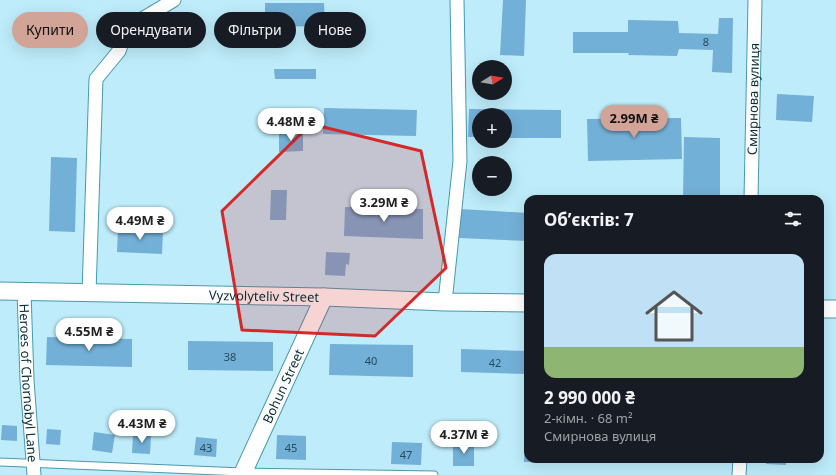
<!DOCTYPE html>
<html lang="uk">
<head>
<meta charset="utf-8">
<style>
	:root { --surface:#171b24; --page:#20242c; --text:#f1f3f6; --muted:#9ea1a6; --line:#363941; --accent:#d2a497 }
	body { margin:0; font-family:"Noto Sans",sans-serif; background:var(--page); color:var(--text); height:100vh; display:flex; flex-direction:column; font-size:15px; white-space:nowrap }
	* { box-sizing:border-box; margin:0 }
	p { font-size:13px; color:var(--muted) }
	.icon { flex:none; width:22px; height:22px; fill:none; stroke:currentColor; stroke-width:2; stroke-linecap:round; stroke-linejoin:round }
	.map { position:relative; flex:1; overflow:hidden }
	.details { position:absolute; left:524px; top:195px; width:300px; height:268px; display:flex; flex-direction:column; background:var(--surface); border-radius:12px; box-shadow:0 4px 16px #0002 }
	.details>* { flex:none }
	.top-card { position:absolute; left:12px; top:12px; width:380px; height:36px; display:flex; gap:8px }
	.needle { width:26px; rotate:79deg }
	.buttons { position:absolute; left:472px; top:60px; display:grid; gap:8px }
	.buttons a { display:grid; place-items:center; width:40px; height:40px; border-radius:50%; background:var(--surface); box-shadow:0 4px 16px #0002; font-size:20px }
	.price { position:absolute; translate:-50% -34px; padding:0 9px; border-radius:14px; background:#fff; color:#222; font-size:13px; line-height:26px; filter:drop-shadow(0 1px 2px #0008) }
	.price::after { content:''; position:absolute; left:50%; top:24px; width:12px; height:9px; margin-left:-6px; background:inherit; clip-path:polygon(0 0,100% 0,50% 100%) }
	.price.on { background:var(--accent); color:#111 }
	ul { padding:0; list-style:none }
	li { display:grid; align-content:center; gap:8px; height:212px; padding:0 20px }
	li+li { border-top:1px solid var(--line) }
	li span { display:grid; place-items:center; height:124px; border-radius:12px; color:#555 }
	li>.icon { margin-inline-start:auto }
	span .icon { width:72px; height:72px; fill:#fffc; stroke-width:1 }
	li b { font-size:17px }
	h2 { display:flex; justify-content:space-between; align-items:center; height:48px; padding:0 20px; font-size:17px }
	.tag { padding:0 14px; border-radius:18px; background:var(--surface); box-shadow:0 4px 16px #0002; font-size:14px; line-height:36px }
	.tag.on { background:var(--accent); color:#111 }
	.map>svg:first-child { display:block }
</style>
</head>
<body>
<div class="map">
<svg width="836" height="475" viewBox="0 0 836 475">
	<rect width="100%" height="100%" fill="#beecfa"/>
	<path fill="#73b0d7" d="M 503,0 L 526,0 L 524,56 L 500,55 Z
		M 265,3 L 324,3 L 325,26 L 265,27 Z
		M 719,18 L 733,18 L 732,73 L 712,72 L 713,50 L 679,49 L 677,56 L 628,55 L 629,53 L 573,53 L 573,32 L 628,32 L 628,20 L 678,21 L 679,33 L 718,34 Z
		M 274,69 L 316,69 L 316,79 L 275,79 Z
		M 777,94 L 814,96 L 812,122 L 776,120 Z
		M 324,108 L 417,110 L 416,136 L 323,134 Z
		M 469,109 L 561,110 L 561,138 L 505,138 L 505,115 L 479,115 L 479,137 L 468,137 Z
		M 681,118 L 682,159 L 588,161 L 587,119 Z
		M 303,131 L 303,151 L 279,152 L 279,132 Z
		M 684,137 L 720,138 L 720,199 L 683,199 Z
		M 51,157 L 77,158 L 75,232 L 49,231 Z
		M 271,190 L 287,190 L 286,220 L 270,220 Z
		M 345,207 L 423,209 L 423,239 L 344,236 Z
		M 461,209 L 528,213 L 528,241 L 459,238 Z
		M 820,209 L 822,209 L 821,235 L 820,235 Z
		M 118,228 L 163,230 L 162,254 L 117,252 Z
		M 326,252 L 350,253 L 349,265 L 346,264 L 345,276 L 325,275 Z
		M 47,337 L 132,339 L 132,367 L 46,365 Z
		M 188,341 L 273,342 L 273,371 L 188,370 Z
		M 330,344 L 413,345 L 413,377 L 329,375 Z
		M 461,349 L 528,351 L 528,374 L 461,372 Z
		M 2,425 L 17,426 L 17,441 L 1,440 Z
		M 47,429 L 61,430 L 60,445 L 46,444 Z
		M 94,432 L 115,435 L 112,453 L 92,450 Z
		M 133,434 L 151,435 L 150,454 L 132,453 Z
		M 277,435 L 306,436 L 306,460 L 276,459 Z
		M 196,437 L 217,439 L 216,457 L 194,455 Z
		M 392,442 L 422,443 L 421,465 L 391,464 Z
		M 524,442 L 528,442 L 528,459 L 551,459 L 551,462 L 524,462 Z
		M 453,444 L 474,444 L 474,466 L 453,466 Z
		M 565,459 L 589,459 L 589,461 L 565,463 Z
		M 654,459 L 682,459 L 682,461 L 654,463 Z
		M 766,459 L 786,459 L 786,465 L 766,464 Z"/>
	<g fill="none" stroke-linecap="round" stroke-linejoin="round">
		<g stroke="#4799af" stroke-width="9">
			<path id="service" d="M 0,462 L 243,472 L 434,475"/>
		</g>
		<g stroke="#4799af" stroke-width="15">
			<g id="minor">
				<path id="s1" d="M 751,199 L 755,0"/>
				<path id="s2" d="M 24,292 L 27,380 L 34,475"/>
				<path d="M 89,293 L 96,79 L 119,51 L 127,28 L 174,0"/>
				<path d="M 445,302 L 460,161 L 457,0"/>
				<path d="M 739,475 L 740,459"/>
			</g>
		</g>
		<g stroke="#4799af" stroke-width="19">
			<g id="tertiary">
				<path id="s3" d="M 0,291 L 324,297 L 445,302 L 528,303"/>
				<path d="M 820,309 L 836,309"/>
				<path id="s4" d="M 242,475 L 324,297"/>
			</g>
		</g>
		<use href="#service" stroke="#fff" stroke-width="7"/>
		<use href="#minor" stroke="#fff" stroke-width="13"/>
		<use href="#tertiary" stroke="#fff" stroke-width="17"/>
	</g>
	<path fill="#d62828" fill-opacity="0.2" stroke="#d62828" stroke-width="3" stroke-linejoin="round" d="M 311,124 L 421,151 L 446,268 L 375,336 L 242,330 L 222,211 Z"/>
	<g text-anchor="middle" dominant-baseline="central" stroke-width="3.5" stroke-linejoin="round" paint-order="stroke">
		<g font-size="11" fill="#234d5e">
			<text x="706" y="41">8</text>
			<text x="230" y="356">38</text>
			<text x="371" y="360">40</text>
			<text x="495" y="362">42</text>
			<text x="206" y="447">43</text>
			<text x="291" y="447">45</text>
			<text x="406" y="454">47</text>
		</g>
		<g font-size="13" fill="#082c35" stroke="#e4f3f8">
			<text stroke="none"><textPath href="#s1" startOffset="100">Смирнова вулиця</textPath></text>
			<text stroke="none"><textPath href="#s3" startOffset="264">Vyzvolyteliv Street</textPath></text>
			<text stroke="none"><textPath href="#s2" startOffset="91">Heroes of Chornobyl Lane</textPath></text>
			<text stroke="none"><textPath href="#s4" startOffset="98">Bohun Street</textPath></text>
		</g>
	</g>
</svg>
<div class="buttons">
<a><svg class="needle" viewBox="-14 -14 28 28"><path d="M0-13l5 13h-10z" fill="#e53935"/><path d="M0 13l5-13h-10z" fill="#9ea1a6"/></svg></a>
<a>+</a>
<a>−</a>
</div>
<b class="price on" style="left:634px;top:139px">2.99M ₴</b>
<b class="price" style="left:291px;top:142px">4.48M ₴</b>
<b class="price" style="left:384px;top:223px">3.29M ₴</b>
<b class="price" style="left:140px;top:241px">4.49M ₴</b>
<b class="price" style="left:89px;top:352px">4.55M ₴</b>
<b class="price" style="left:142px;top:444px">4.43M ₴</b>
<b class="price" style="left:464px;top:455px">4.37M ₴</b>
<div class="top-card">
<a class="tag on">Купити</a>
<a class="tag">Орендувати</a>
<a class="tag">Фільтри</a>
<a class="tag">Нове</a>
</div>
<section class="details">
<h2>Об’єктів: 7<svg class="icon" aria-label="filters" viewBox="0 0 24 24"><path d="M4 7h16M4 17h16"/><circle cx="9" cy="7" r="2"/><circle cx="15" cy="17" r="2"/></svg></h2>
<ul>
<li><span style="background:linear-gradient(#bfe0f5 75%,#8fb573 0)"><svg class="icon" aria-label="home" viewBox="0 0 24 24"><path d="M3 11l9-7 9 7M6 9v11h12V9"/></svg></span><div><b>2 990 000 ₴</b><p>2-кімн. · 68 m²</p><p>Смирнова вулиця</p></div></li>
</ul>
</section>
</div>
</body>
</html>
